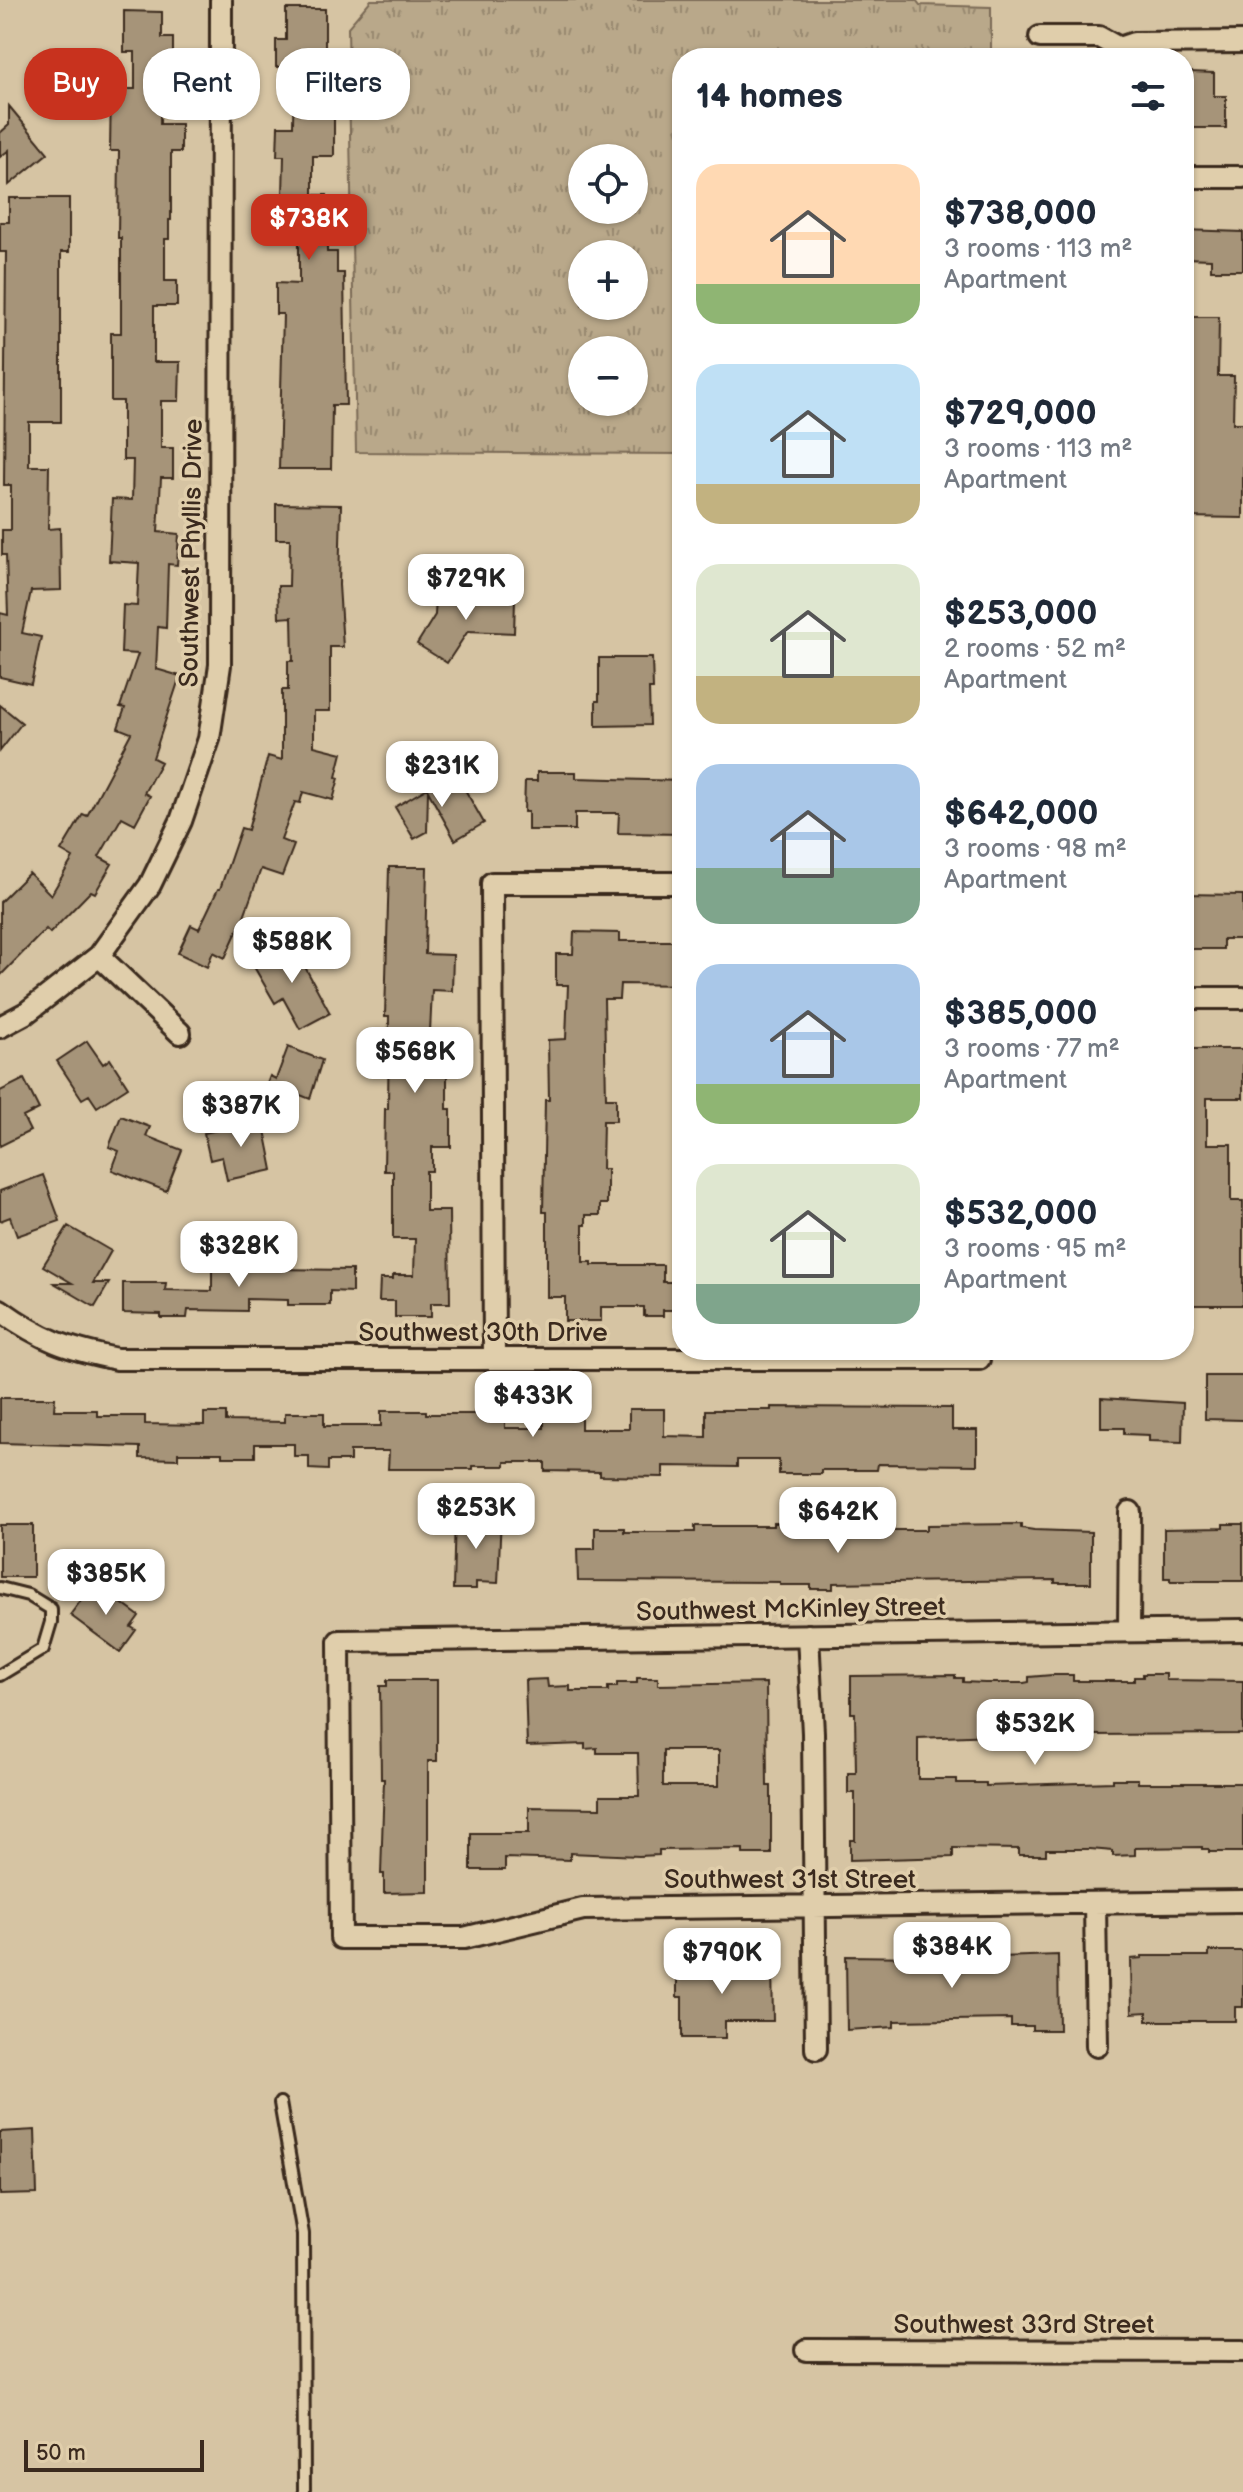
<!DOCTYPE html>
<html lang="en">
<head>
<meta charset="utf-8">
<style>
	:root { --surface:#fff; --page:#f6f6f7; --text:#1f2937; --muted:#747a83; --accent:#c8321e }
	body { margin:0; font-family:"Balsamiq Sans",sans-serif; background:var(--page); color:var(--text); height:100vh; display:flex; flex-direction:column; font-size:30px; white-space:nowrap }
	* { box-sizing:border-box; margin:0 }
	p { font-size:26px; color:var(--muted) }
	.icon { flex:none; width:44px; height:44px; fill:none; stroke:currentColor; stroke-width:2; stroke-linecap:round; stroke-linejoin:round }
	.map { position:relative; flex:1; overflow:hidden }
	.panel { position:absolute; left:672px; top:48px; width:522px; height:1312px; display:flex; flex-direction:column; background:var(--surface); border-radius:32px; box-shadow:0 2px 6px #0004 }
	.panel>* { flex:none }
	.hud { position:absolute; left:24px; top:48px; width:528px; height:72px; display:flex; gap:16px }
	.controls { position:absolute; left:568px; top:144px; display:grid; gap:16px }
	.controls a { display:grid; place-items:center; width:80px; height:80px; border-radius:50%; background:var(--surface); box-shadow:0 2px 6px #0004; font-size:40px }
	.scale { position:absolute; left:24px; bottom:20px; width:180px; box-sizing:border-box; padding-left:8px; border:4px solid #3b2a1e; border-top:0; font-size:22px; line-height:28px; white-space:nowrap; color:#3b2a1e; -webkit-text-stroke:6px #e0ceab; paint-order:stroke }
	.price { position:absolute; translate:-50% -68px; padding:0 18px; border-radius:16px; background:#fff; color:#222; font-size:26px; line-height:52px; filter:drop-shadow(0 2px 4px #0008) }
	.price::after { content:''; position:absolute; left:50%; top:48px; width:24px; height:18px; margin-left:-12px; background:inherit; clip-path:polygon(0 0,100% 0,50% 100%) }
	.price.current { background:var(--accent); color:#fff }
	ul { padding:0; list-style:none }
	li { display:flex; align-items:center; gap:24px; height:200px; padding:0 24px }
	li span { display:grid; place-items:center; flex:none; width:224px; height:160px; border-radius:24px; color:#555 }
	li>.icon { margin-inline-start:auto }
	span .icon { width:96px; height:96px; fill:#fffc; stroke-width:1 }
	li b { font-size:34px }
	h2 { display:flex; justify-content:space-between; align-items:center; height:96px; padding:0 24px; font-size:34px }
	.pill { padding:0 28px; border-radius:32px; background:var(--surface); box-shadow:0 2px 6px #0004; font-size:28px; line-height:72px }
	.pill.current { background:var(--accent); color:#fff }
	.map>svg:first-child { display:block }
</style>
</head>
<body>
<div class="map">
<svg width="1243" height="2492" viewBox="0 0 1243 2492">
	<defs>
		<pattern id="grass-tufts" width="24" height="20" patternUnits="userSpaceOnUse" patternTransform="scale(2)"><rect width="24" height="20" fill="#b9a88a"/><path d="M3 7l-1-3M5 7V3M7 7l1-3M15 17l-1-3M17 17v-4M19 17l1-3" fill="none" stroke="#988970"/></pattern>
	</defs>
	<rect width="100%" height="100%" fill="#d6c4a3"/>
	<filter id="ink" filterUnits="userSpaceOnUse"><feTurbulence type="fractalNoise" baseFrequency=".0125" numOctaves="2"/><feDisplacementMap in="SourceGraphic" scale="16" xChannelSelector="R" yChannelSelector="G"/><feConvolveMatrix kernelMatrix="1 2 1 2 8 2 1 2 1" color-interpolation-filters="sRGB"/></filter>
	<g filter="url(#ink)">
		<path fill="url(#grass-tufts)" stroke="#7a6954" stroke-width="2" fill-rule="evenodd" d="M 371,0 L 916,0 L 920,5 L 991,7 L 991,58 L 682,58 L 682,454 L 356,452 L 348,27 ZM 582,158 L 634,158 L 634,210 L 582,210 ZM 582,254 L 634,254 L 634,306 L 582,306 ZM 582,350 L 634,350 L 634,402 L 582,402 Z"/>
		<path fill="#a69479" stroke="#3b2a1e" stroke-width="2" fill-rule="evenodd" d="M 286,9 L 325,9 L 325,50 L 314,50 L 313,91 L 334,91 L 334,156 L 313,156 L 313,195 L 327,195 L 327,252 L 337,252 L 337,273 L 344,273 L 346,405 L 332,405 L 331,469 L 279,469 L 283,314 L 276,314 L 276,283 L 299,284 L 299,234 L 282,234 L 284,156 L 277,156 L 278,126 L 293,126 L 294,67 L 276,67 L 276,40 L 286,40 Z
			M 124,11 L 162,12 L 162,38 L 173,38 L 173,74 L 161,73 L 160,124 L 181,124 L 181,152 L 171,152 L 171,220 L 169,220 L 169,239 L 165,239 L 165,281 L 177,281 L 177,306 L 154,306 L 154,362 L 180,362 L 179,401 L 161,401 L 161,448 L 173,448 L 173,478 L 161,478 L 158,532 L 179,534 L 177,565 L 168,564 L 166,628 L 158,627 L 156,669 L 180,676 L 153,758 L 161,762 L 144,793 L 150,796 L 135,824 L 122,817 L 99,857 L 112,864 L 95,893 L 91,891 L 50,933 L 46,929 L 0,976 L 0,902 L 29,873 L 51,895 L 73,858 L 61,851 L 83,814 L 87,816 L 131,733 L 118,728 L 125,708 L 120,707 L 138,654 L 121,653 L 123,605 L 137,606 L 139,563 L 109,561 L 112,499 L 132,500 L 133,460 L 123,460 L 123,401 L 111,401 L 111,333 L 121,333 L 121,238 L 118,238 L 119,151 L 110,151 L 111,89 L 135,89 L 135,52 L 124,52 Z
			M 1190,72 L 1214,73 L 1214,96 L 1226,96 L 1226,128 L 1189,128 Z
			M 9,106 L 48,153 L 9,185 L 9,150 L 0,157 L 0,133 L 9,125 Z
			M 9,198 L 69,198 L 69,252 L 61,252 L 61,422 L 29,422 L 29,466 L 49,466 L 48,529 L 60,528 L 61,590 L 31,591 L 22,633 L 41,637 L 31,684 L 0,677 L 0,613 L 8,615 L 6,555 L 2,555 L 2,530 L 11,530 L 11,485 L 4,485 L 6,252 L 0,252 L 0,222 L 9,222 Z
			M 1184,230 L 1243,232 L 1243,270 L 1211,270 L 1211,259 L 1184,258 Z
			M 1184,317 L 1219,317 L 1218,376 L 1234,376 L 1233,423 L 1243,423 L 1243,518 L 1184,517 Z
			M 276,504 L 341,505 L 339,585 L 343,647 L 330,647 L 330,711 L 314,711 L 314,746 L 342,753 L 336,777 L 339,778 L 333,800 L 303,792 L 300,803 L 295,802 L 281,840 L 294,845 L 282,876 L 261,869 L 244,916 L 225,958 L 213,952 L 207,967 L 178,953 L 191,925 L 199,929 L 218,889 L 220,889 L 241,828 L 248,830 L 268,756 L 282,760 L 282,690 L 288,690 L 288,661 L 293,661 L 292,617 L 279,618 L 278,586 L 289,586 L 290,539 L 276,539 Z
			M 492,594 L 512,595 L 515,599 L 514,633 L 468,631 L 447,663 L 417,644 L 435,615 L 436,597 L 493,598 Z
			M 599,658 L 652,658 L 653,689 L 649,689 L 650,725 L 596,726 L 596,701 L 599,701 Z
			M 0,705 L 22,723 L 0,751 Z
			M 455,772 L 484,823 L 455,840 L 428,791 L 427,832 L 414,839 L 395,807 Z
			M 537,772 L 576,772 L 576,778 L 682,781 L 682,834 L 618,833 L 619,813 L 575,813 L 575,830 L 528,830 L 528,812 L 524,812 L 525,781 L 537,781 Z
			M 389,867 L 427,867 L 425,954 L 453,955 L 452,991 L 432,990 L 430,1032 L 447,1032 L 447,1109 L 451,1109 L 451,1147 L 432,1147 L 432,1171 L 426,1171 L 426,1211 L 449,1211 L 450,1303 L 431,1303 L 431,1317 L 395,1317 L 395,1301 L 379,1301 L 380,1279 L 393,1279 L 393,1275 L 414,1275 L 415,1239 L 393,1239 L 393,1171 L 384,1171 L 385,1109 L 388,1109 L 389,1016 L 385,1016 Z
			M 1184,894 L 1243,895 L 1243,939 L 1223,939 L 1223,949 L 1184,949 Z
			M 574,932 L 620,933 L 620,941 L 682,941 L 682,985 L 620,984 L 619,999 L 604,999 L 606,1098 L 616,1098 L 616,1121 L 603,1121 L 602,1169 L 607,1169 L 607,1204 L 600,1204 L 600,1215 L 586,1215 L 586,1225 L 583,1225 L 583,1262 L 592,1262 L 592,1265 L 663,1265 L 663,1282 L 677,1282 L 677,1310 L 663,1310 L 663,1316 L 644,1316 L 644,1307 L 601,1307 L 601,1321 L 565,1321 L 565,1297 L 547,1297 L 547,1212 L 543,1212 L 545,1100 L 549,1100 L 548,1040 L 566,1039 L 568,985 L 556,985 L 556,954 L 573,954 Z
			M 292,943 L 330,1013 L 300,1029 L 283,998 L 275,1003 L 253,965 Z
			M 87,1041 L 103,1064 L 110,1059 L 128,1087 L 97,1107 L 89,1095 L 82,1099 L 57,1061 Z
			M 288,1047 L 322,1060 L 310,1099 L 298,1094 L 291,1111 L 261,1100 L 270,1076 L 276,1079 Z
			M 1184,1049 L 1243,1049 L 1243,1098 L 1207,1098 L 1207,1144 L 1231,1144 L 1231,1201 L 1243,1201 L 1243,1305 L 1184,1305 L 1188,1229 L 1184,1228 Z
			M 24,1079 L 39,1109 L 23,1117 L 30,1131 L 0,1146 L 0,1091 Z
			M 121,1116 L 150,1127 L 146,1136 L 182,1150 L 166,1191 L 112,1170 L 119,1151 L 109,1147 Z
			M 263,1120 L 273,1170 L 227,1180 L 222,1157 L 210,1160 L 204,1133 Z
			M 43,1175 L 60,1221 L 17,1236 L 10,1217 L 0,1221 L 0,1191 Z
			M 68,1226 L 111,1251 L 93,1283 L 109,1283 L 95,1307 L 54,1283 L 72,1283 L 43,1266 Z
			M 212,1257 L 274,1257 L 273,1269 L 352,1270 L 352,1292 L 330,1291 L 330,1305 L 288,1305 L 288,1300 L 247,1299 L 247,1311 L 188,1310 L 187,1318 L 161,1318 L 161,1314 L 123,1313 L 123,1283 L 166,1283 L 165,1290 L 212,1291 Z
			M 1205,1376 L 1243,1376 L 1243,1420 L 1205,1419 Z
			M 0,1398 L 55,1398 L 54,1410 L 97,1410 L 97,1416 L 145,1416 L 145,1424 L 204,1425 L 204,1413 L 226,1413 L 226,1421 L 285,1422 L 285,1413 L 324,1413 L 324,1426 L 381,1426 L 381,1411 L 426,1411 L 426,1414 L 505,1414 L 505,1428 L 544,1428 L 544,1409 L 581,1410 L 581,1429 L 629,1429 L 629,1409 L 664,1409 L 664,1436 L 706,1437 L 706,1410 L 771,1410 L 771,1407 L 952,1408 L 952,1430 L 977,1430 L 977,1465 L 878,1464 L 877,1470 L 821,1470 L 821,1474 L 779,1474 L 779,1460 L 737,1460 L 737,1467 L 663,1466 L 663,1477 L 600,1476 L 600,1472 L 545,1471 L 545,1462 L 505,1462 L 505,1466 L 473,1466 L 473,1469 L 388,1469 L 389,1451 L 350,1451 L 350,1461 L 328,1461 L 328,1470 L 309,1469 L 309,1456 L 294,1456 L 294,1444 L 255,1444 L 255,1457 L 222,1457 L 222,1453 L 178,1453 L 178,1459 L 140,1458 L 140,1447 L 0,1443 Z
			M 1101,1398 L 1183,1403 L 1182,1442 L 1149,1441 L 1149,1435 L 1124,1434 L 1124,1428 L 1101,1428 Z
			M 455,1515 L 501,1516 L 498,1583 L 476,1582 L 476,1589 L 453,1589 Z
			M 773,1523 L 794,1523 L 794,1530 L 927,1530 L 927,1525 L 1021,1524 L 1021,1528 L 1034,1530 L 1091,1532 L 1091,1583 L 1055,1583 L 1055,1580 L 892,1582 L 833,1583 L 833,1589 L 811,1589 L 811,1585 L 780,1585 L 780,1582 L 578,1581 L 577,1549 L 595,1549 L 595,1528 L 624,1528 L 624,1532 L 695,1532 L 695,1526 L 773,1526 Z
			M 1223,1524 L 1243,1524 L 1243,1581 L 1170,1581 L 1170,1578 L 1164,1578 L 1164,1529 L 1223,1528 Z
			M 0,1525 L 33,1525 L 33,1577 L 0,1577 Z
			M 94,1583 L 139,1616 L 131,1627 L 136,1630 L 120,1652 L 70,1615 Z
			M 1143,1674 L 1166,1674 L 1166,1680 L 1243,1681 L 1243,1734 L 1088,1735 L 1088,1741 L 1046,1743 L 993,1743 L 993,1735 L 918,1738 L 918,1779 L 957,1779 L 957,1783 L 986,1783 L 986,1786 L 1113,1782 L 1113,1779 L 1138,1779 L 1138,1783 L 1243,1783 L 1243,1852 L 1209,1852 L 1209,1849 L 1202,1849 L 1202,1847 L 1135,1848 L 1135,1855 L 1113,1856 L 1113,1851 L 1090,1849 L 1046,1849 L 1046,1855 L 1019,1855 L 1019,1849 L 953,1848 L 953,1857 L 850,1860 L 850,1840 L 855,1840 L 855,1793 L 848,1793 L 848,1773 L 856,1773 L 855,1713 L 851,1713 L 851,1676 L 955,1675 L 955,1678 L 963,1678 L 963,1682 L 985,1683 L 1024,1683 L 1029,1682 L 1029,1677 L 1052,1675 L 1073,1675 L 1073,1681 L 1134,1681 L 1134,1677 L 1143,1677 Z
			M 637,1678 L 658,1678 L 658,1685 L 766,1683 L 767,1786 L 771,1786 L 771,1854 L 743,1854 L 743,1849 L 659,1850 L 659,1855 L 639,1856 L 570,1853 L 570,1860 L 505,1858 L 505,1870 L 471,1870 L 471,1833 L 529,1833 L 529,1807 L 600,1808 L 600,1796 L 639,1796 L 638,1753 L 597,1753 L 597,1748 L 585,1749 L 585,1744 L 527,1746 L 525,1680 L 547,1679 L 548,1687 L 570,1686 L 570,1691 L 608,1691 L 608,1687 L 617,1687 L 617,1683 L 637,1683 ZM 663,1750 L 719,1750 L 719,1786 L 663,1786 Z
			M 387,1680 L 437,1680 L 437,1761 L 428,1761 L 428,1892 L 384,1893 L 384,1874 L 381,1874 L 384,1779 L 381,1779 L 380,1686 L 387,1686 Z
			M 921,1950 L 948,1950 L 948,1956 L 972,1958 L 1058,1955 L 1059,2030 L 1032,2030 L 1032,2026 L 1011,2026 L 1011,2019 L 894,2021 L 894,2027 L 847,2030 L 846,1956 L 921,1957 Z
			M 1209,1951 L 1243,1951 L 1243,2007 L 1235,2007 L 1235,2021 L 1147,2021 L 1147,2012 L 1132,2013 L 1131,1959 L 1142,1958 L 1142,1956 L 1209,1956 Z
			M 677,1959 L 699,1959 L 699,1962 L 706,1963 L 772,1964 L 773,2021 L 725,2021 L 725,2038 L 682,2038 L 682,1997 L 677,1997 Z
			M 35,2130 L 37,2194 L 0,2195 L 0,2132 Z"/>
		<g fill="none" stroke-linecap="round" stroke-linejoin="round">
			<g stroke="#3b2a1e" stroke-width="16">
				<path id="lane" d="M 0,1588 L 28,1595 L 51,1609 L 51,1622 L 43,1649 L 0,1675
					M 280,2103 L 303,2234 L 304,2492"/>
			</g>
			<g stroke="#3b2a1e" stroke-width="26">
				<path id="street" d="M 1040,37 L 1099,37 L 1119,48 L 1134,43 L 1243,42
					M 1184,177 L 1243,177
					M 99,956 L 180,1033
					M 1184,998 L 1243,998
					M 0,1027 L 26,1013 L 99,956 L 150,885 L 181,821 L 209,739 L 220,665 L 221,0
					M 0,1310 C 42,1340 67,1349 117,1359 L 979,1359
					M 494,1359 L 492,883 L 682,883
					M 1129,1630 L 1130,1512
					M 1243,1630 L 339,1641 L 341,1938 L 464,1938 L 583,1909 L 1243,1901
					M 808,1635 L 813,1733 L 816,2049
					M 1095,1903 L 1097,2046
					M 806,2350 L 1243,2351"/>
			</g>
			<use href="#lane" stroke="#e0ceab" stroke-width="10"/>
			<use href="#street" stroke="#e0ceab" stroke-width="20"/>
		</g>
	</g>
	<g text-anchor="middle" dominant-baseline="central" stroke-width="7" stroke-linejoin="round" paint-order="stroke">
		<g font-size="26" fill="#3b2a1e" stroke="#e0ceab">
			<text transform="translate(192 553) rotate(-89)">Southwest Phyllis Drive</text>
			<text x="483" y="1333">Southwest 30th Drive</text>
			<text transform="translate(791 1610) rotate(-1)">Southwest McKinley Street</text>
			<text x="790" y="1880">Southwest 31st Street</text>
			<text x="1024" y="2325">Southwest 33rd Street</text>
		</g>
	</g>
</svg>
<div class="controls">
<a><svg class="icon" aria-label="locate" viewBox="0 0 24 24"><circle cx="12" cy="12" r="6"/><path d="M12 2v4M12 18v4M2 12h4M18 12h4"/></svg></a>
<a>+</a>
<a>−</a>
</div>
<div class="scale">50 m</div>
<b class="price current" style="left:309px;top:262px">$738K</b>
<b class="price" style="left:466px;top:622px">$729K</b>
<b class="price" style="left:442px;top:809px">$231K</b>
<b class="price" style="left:292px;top:985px">$588K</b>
<b class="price" style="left:415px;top:1095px">$568K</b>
<b class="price" style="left:241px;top:1149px">$387K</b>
<b class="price" style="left:239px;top:1289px">$328K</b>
<b class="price" style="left:533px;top:1439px">$433K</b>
<b class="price" style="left:476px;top:1551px">$253K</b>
<b class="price" style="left:838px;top:1555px">$642K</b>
<b class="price" style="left:106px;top:1617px">$385K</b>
<b class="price" style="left:1035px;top:1767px">$532K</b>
<b class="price" style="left:952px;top:1990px">$384K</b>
<b class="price" style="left:722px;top:1996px">$790K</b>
<div class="hud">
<a class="pill current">Buy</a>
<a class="pill">Rent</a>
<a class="pill">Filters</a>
</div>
<section class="panel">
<h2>14 homes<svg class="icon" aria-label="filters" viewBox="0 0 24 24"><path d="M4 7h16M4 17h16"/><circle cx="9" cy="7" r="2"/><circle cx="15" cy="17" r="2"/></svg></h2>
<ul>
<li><span style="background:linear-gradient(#ffd9b3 75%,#8fb573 0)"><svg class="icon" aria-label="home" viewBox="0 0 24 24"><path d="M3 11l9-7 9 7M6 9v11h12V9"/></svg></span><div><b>$738,000</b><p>3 rooms · 113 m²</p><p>Apartment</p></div></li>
<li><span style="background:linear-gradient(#bfe0f5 75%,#c2b280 0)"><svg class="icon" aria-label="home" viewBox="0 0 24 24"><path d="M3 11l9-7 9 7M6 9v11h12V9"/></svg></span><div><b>$729,000</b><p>3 rooms · 113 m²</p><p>Apartment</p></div></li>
<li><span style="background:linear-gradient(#dfe7d0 70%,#c2b280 0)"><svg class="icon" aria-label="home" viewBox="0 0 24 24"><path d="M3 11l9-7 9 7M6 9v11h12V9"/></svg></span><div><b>$253,000</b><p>2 rooms · 52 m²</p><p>Apartment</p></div></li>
<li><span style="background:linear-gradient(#a9c7e8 65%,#7fa58c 0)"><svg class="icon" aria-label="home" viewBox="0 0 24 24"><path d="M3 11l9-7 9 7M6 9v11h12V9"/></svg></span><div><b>$642,000</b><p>3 rooms · 98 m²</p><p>Apartment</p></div></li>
<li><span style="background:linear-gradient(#a9c7e8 75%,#8fb573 0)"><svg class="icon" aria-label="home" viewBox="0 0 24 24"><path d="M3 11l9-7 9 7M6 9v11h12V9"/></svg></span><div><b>$385,000</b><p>3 rooms · 77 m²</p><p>Apartment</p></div></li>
<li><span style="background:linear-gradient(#dfe7d0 75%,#7fa58c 0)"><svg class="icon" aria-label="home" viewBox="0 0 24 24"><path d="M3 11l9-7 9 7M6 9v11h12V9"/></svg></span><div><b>$532,000</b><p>3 rooms · 95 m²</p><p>Apartment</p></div></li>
</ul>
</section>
</div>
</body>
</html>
